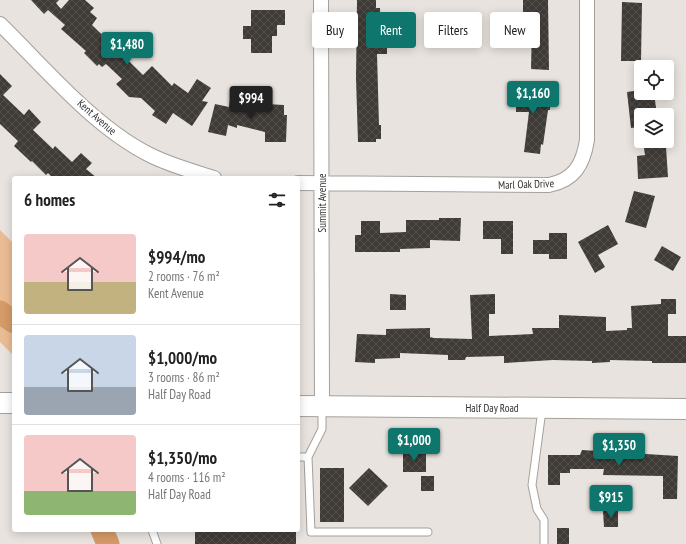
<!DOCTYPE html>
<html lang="en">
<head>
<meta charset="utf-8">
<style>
	:root { --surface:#fff; --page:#f2f2f2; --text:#222; --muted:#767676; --line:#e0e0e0; --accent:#0f766e }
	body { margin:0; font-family:"PT Sans Narrow",sans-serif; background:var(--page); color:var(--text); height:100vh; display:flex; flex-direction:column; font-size:15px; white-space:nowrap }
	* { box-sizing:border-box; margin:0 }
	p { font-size:13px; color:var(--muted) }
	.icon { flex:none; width:22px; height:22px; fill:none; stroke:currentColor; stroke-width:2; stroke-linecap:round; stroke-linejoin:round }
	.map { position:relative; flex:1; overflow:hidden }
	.drawer { position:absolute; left:12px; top:176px; width:288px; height:356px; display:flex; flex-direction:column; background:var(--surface); border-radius:4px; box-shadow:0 2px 10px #0003 }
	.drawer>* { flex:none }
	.banner { position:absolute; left:312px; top:12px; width:314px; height:36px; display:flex; gap:8px }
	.fabs { position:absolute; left:634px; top:60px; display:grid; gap:8px }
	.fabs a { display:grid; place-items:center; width:40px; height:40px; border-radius:4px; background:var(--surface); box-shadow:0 2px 10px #0003; font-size:20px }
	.price { position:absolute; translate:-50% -34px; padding:0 9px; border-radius:4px; background:var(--accent); color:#fff; font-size:13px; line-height:26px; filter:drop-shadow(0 1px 2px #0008) }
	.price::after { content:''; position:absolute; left:50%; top:24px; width:12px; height:9px; margin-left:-6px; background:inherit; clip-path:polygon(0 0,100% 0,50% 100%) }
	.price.selected { background:#222; color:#fff }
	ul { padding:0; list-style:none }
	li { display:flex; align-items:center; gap:12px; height:100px; padding:0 12px }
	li+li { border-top:1px solid var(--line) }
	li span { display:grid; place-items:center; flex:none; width:112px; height:80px; border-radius:4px; color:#555 }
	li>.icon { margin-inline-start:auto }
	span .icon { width:48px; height:48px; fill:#fffc; stroke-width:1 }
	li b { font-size:17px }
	h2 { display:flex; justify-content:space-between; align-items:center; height:48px; padding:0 12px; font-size:17px }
	.chip { padding:0 14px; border-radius:4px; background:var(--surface); box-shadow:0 2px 10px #0003; font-size:14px; line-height:36px }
	.chip.selected { background:var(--accent); color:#fff }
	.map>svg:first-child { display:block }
</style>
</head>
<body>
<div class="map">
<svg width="686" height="544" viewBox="0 0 686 544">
	<defs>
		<pattern id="building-cross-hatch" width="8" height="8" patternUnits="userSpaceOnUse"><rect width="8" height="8" fill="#3f3b37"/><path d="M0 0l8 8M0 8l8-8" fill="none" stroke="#534f4c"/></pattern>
	</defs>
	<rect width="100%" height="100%" fill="#e8e3de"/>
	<path fill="#eabc94" d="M 0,230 L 14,244 L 14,356 L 0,342 Z"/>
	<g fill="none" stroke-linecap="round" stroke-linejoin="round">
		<path stroke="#d49a67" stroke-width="23" d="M 0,312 L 14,322
			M 102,530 L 108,544"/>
	</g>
	<path fill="url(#building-cross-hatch)" d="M 31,0 L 59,0 L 56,3 L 61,9 L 69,0 L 85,0 L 94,8 L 90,12 L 97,18 L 92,25 L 143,75 L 152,66 L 172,86 L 174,83 L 188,93 L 197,79 L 211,88 L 202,101 L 208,102 L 192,126 L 173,113 L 166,124 L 152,115 L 155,111 L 141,98 L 129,97 L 116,84 L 122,79 L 106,64 L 102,67 L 99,64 L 97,66 L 84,53 L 86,51 L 61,29 L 65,25 L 48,10 L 44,14 Z
		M 357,0 L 376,0 L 376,8 L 380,8 L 381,35 L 387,34 L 387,54 L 377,54 L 379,125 L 381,125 L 381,139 L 376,139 L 376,142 L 358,142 L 356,78 Z
		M 523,0 L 548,0 L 549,70 L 531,69 L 532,26 L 523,26 Z
		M 622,2 L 642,3 L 641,61 L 621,61 Z
		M 251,10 L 285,10 L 285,25 L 277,25 L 277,36 L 272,36 L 272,53 L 251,53 L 251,39 L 243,39 L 243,26 L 251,26 Z
		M 0,74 L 12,86 L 3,95 L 24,115 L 29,109 L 41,122 L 33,130 L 53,149 L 55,146 L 72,162 L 81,153 L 92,163 L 86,169 L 97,178 L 53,178 L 48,173 L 46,175 L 32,161 L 31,162 L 14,146 L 18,141 L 0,124 Z
		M 536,82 L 536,99 L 550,99 L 550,110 L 548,110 L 543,145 L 541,144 L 540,154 L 524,152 L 529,112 L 516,112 L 516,83 Z
		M 641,90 L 641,93 L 654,93 L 657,115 L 641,115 L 641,127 L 631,128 L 627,92 Z
		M 230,100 L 266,109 L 266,104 L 284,105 L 284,115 L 287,115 L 286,142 L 265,142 L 265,132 L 237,125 L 237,128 L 228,125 L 226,136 L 208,132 L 215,104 L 229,107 Z
		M 666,147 L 668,177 L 638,179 L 637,156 L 645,155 L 644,148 Z
		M 634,191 L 655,196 L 646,228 L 625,222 Z
		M 439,218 L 461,218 L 460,241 L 430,240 L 430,248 L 400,249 L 400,252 L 355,252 L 355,235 L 361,235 L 361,221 L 380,221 L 380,233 L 406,232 L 406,220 L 439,220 Z
		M 483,221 L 513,221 L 513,254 L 501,254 L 501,239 L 483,239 Z
		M 608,225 L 618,244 L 598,255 L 605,267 L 595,273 L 578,242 Z
		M 549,233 L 567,233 L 567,259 L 549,259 L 549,254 L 533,254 L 533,240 L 549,240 Z
		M 662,246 L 681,257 L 673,271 L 654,260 Z
		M 390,294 L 406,295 L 406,310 L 390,310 Z
		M 495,294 L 495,314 L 489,314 L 489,336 L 533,334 L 532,328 L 559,328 L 559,315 L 606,317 L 606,331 L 627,330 L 627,328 L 632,328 L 631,306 L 661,304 L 661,299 L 676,299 L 676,314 L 668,314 L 668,336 L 686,336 L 686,363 L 652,363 L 652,361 L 610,360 L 610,362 L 592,363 L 592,361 L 553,360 L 504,363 L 504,356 L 466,357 L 465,360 L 448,360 L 448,355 L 400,353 L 400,358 L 375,359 L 375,363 L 355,362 L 357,334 L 386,335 L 386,329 L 430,328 L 430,337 L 434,338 L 472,339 L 470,295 Z
		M 582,450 L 678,456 L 677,499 L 663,499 L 663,476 L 603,475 L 604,469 L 570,469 L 570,473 L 560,473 L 560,485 L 548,485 L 548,455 L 580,455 Z
		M 403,451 L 426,451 L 426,472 L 403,472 Z
		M 320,468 L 344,468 L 344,522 L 320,522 Z
		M 369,468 L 388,486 L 368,506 L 349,488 Z
		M 421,476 L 434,476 L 434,491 L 421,491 Z
		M 603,511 L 618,511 L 618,527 L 604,527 Z
		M 557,528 L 569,528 L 569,544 L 557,544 Z
		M 195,530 L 296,530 L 296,544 L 195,544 Z"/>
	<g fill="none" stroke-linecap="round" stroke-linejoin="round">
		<g stroke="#a5a09b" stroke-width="9">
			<path id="service" d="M 322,407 L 322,429 L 308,457 L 311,532 L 428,532
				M 542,410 L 532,485 L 537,509 L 544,520 L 544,544
				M 298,457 L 308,457
				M 152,530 L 157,544"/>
		</g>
		<g stroke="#a5a09b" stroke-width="16">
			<path id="minor" d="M 321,0 L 322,407
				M 0,24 C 44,67 93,126 148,154 C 169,165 192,171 214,178
				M 298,183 L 549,185 C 574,180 583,165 587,140 L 587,0"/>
		</g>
		<g stroke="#a5a09b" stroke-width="22">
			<path id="secondary" d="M 0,403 L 14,403
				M 298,406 L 686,409"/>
		</g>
		<use href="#service" stroke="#fff" stroke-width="7"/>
		<use href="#minor" stroke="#fff" stroke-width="14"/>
		<use href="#secondary" stroke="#fff" stroke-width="20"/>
	</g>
	<g text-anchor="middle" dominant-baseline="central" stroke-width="4" stroke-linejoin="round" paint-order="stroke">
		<g font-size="11" fill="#32302e" stroke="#fff">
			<text transform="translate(97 117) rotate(41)">Kent Avenue</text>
			<text transform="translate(526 184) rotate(-2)">Marl Oak Drive</text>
			<text transform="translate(322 203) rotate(-90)">Summit Avenue</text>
			<text x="492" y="408">Half Day Road</text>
		</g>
	</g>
</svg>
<div class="fabs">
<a><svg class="icon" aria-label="locate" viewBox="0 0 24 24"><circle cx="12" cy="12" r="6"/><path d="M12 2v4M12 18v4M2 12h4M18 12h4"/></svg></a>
<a><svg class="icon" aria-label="layers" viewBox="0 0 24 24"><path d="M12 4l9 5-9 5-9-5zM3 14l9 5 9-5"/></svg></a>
</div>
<b class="price" style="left:127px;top:66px">$1,480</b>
<b class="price" style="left:533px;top:115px">$1,160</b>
<b class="price selected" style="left:251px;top:120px">$994</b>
<b class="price" style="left:414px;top:462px">$1,000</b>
<b class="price" style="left:619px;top:467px">$1,350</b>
<b class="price" style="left:611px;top:519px">$915</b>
<div class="banner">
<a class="chip">Buy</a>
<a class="chip selected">Rent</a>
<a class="chip">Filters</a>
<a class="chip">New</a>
</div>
<section class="drawer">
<h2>6 homes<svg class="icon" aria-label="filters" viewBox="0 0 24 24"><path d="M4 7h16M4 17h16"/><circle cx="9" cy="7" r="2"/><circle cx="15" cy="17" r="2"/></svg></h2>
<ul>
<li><span style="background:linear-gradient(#f6c9c9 60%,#c2b280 0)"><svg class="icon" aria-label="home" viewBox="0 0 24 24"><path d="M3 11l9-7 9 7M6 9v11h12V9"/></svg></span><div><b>$994/mo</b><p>2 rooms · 76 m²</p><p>Kent Avenue</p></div></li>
<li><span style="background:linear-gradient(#c9d6e8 65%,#9aa5b1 0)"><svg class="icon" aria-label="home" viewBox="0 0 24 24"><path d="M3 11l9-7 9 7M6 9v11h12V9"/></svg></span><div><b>$1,000/mo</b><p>3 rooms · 86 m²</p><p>Half Day Road</p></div></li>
<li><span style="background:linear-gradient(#f6c9c9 70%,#8fb573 0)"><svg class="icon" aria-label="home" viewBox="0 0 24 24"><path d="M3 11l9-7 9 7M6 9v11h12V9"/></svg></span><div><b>$1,350/mo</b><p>4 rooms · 116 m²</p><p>Half Day Road</p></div></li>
</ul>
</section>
</div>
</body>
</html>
